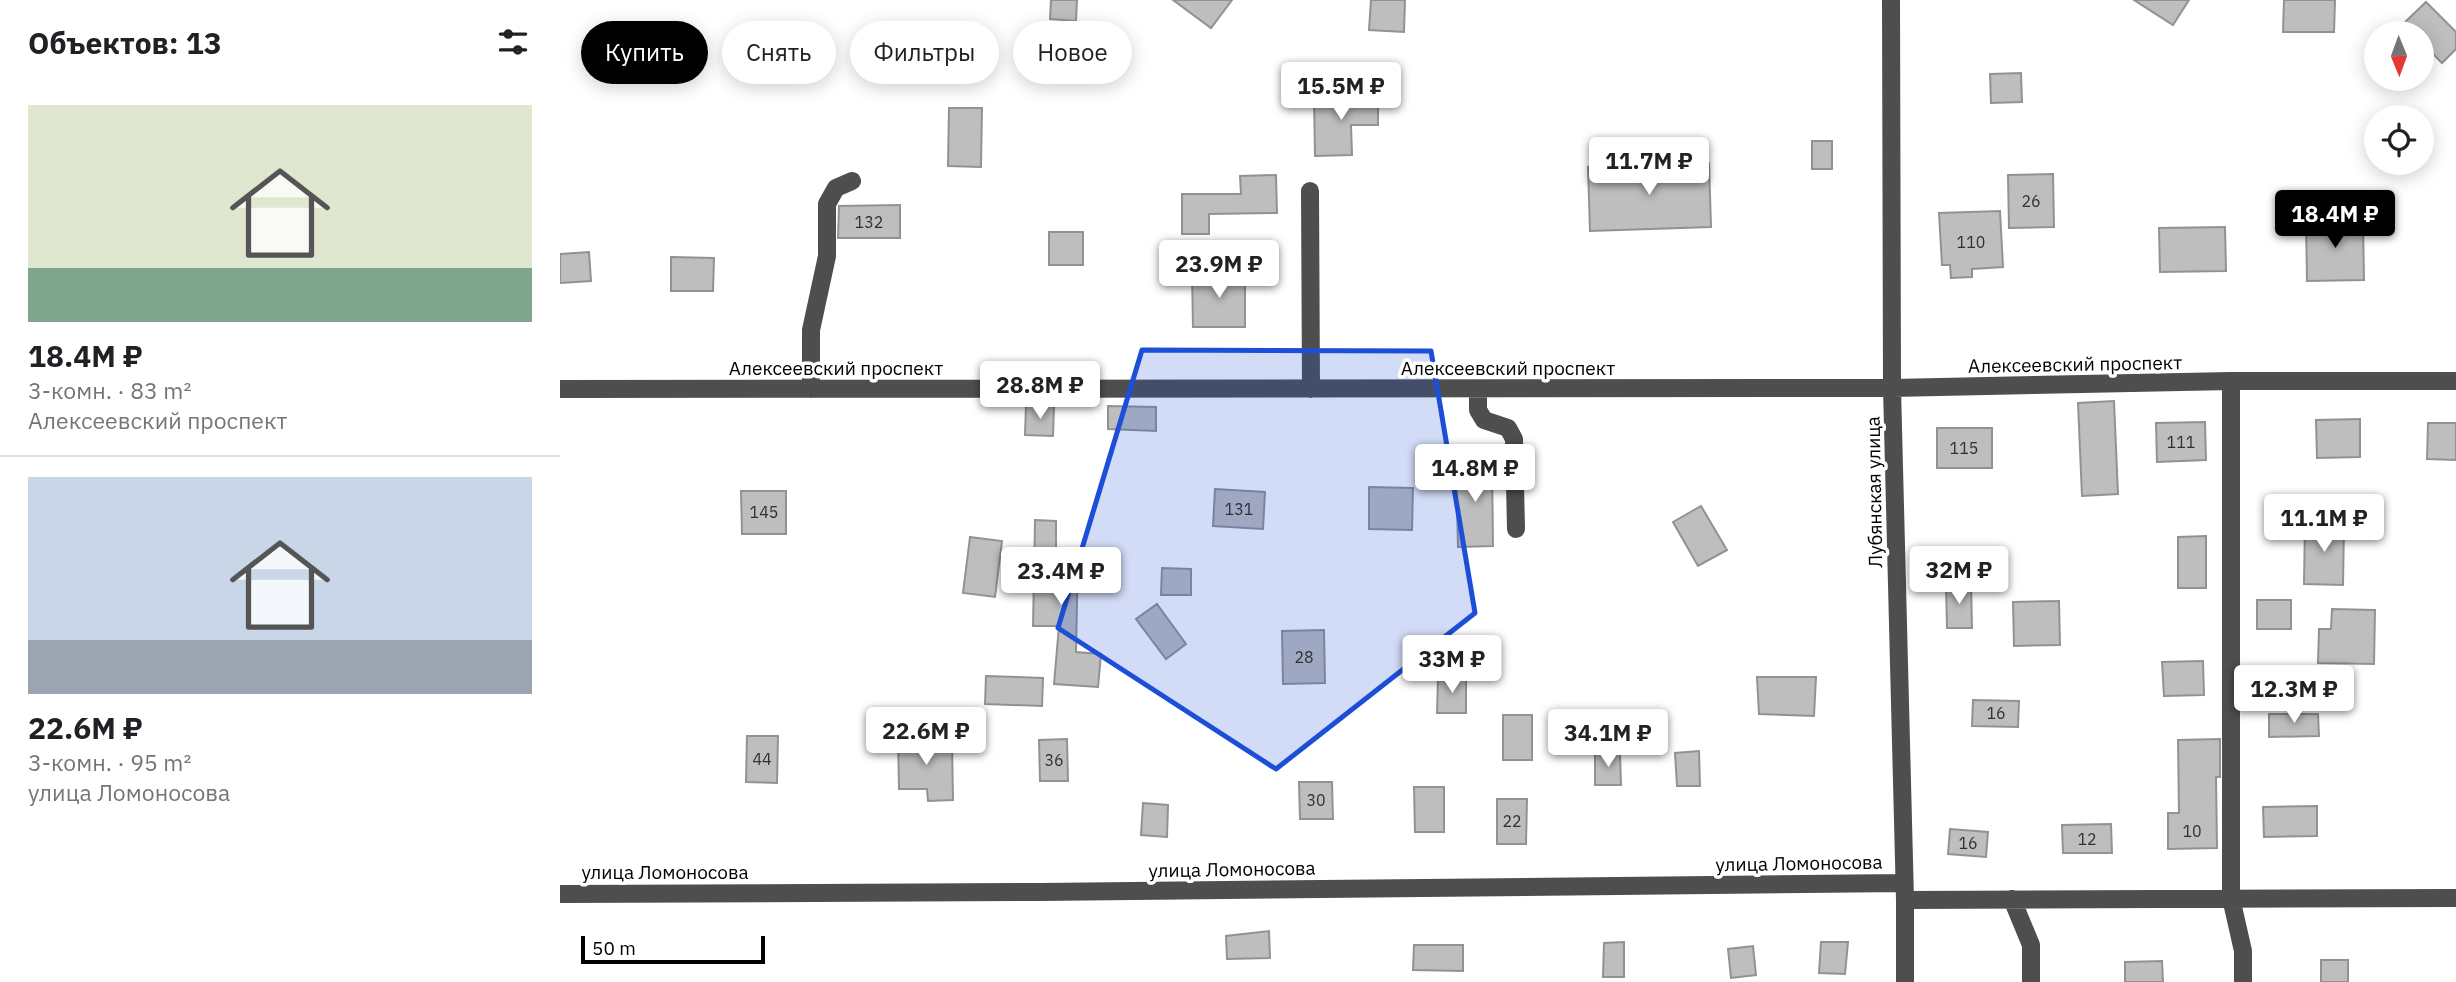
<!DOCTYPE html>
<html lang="ru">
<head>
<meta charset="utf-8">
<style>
	:root { --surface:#fff; --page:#f2f2f2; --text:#202124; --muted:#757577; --line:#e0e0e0; --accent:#000 }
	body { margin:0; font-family:"IBM Plex Sans",sans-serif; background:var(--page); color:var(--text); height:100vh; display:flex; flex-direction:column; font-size:26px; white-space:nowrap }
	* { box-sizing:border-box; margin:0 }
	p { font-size:23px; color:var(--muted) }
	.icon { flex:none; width:38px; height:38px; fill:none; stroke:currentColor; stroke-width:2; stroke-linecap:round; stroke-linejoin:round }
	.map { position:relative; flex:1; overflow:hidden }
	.details { display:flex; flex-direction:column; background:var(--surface); width:560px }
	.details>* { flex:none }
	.guide { position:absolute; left:21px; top:21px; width:665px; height:63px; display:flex; gap:14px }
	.needle { width:46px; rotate:179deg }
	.fabs { position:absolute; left:1804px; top:21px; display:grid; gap:14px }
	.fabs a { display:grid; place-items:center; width:70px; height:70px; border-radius:50%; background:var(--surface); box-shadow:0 4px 18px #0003; font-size:35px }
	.scale { position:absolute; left:21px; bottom:18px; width:184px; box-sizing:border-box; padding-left:7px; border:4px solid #000; border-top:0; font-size:19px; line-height:24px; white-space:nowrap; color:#000; -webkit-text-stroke:5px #fff; paint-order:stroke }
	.price { position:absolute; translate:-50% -60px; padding:0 16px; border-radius:7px; background:#fff; color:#222; font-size:23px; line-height:46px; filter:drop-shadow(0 2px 4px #0008) }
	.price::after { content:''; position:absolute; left:50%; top:42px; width:21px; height:16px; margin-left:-10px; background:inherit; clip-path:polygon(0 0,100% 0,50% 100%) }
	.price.current { background:var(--accent); color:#fff }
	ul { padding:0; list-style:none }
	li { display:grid; align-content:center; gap:14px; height:371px; padding:0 28px }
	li+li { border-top:2px solid var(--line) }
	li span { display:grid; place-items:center; height:217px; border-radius:0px; color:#555 }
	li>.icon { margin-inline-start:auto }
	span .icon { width:126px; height:126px; fill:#fffc; stroke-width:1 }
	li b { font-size:30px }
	h2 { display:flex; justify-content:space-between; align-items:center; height:84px; padding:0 28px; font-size:30px }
	.pill { padding:0 24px; border-radius:32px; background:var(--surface); box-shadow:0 4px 18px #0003; font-size:24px; line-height:63px }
	.pill.current { background:var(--accent); color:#fff }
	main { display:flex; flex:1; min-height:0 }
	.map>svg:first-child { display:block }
</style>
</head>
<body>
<main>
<section class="details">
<h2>Объектов: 13<svg class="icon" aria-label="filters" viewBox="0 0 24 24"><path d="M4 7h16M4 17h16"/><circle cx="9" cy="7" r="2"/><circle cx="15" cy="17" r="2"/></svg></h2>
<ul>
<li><span style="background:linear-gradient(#dfe7d0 75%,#7fa58c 0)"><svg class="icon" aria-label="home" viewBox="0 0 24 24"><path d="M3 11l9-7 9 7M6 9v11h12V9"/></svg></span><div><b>18.4M ₽</b><p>3-комн. · 83 m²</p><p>Алексеевский проспект</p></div></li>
<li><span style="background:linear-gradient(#c9d6e8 75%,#9aa5b1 0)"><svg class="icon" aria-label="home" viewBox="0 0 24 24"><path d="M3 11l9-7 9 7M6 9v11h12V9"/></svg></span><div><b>22.6M ₽</b><p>3-комн. · 95 m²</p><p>улица Ломоносова</p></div></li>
</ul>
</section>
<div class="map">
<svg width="1896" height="982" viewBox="0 0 1896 982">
	<rect width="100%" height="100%" fill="#fff"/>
	<path fill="#bebebe" stroke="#929292" stroke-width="2" d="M 491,0 L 517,0 L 516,21 L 490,19 Z
		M 613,0 L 672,0 L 651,28 Z
		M 811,0 L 845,0 L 844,32 L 809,30 Z
		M 1574,0 L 1629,0 L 1613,25 Z
		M 1724,0 L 1775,0 L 1774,32 L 1723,32 Z
		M 1866,2 L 1896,32 L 1896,49 L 1882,63 L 1862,43 L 1862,33 L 1852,33 L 1843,24 Z
		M 1461,73 L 1462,102 L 1431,103 L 1430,74 Z
		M 818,96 L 818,125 L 791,125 L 792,155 L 755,156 L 754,97 Z
		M 389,108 L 422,108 L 421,167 L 388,166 Z
		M 1252,141 L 1272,141 L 1272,169 L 1252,169 Z
		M 1149,163 L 1151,227 L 1030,231 L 1028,167 Z
		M 1493,174 L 1494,227 L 1449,228 L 1448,175 Z
		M 716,175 L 717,213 L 649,214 L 649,234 L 622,234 L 622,194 L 681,194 L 680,176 Z
		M 340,205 L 340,238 L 278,238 L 279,206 Z
		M 1440,211 L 1443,267 L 1412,269 L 1412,277 L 1391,278 L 1390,265 L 1382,265 L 1379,213 Z
		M 1803,220 L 1804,280 L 1747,281 L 1746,221 Z
		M 1665,227 L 1666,271 L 1600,272 L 1599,228 Z
		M 489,232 L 523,232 L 523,265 L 489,265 Z
		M 29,252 L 31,281 L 0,283 L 0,254 Z
		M 111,257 L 154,258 L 153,291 L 111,291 Z
		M 685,273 L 685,327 L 633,327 L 632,274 Z
		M 1554,401 L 1558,494 L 1522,496 L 1518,403 Z
		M 466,405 L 494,406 L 493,436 L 465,435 Z
		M 548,406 L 596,407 L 596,431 L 548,429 Z
		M 1800,419 L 1800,457 L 1757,458 L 1756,420 Z
		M 1645,422 L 1646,460 L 1597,462 L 1596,423 Z
		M 1868,423 L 1896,423 L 1896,460 L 1867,459 Z
		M 1377,428 L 1432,428 L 1432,468 L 1377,468 Z
		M 932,462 L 933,546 L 898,547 L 896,463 Z
		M 809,487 L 853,488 L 852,530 L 809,529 Z
		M 655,489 L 705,492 L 703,529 L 653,526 Z
		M 181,491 L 226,491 L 226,534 L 182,534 Z
		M 1141,506 L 1167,550 L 1138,566 L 1113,522 Z
		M 475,520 L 496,521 L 496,550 L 518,550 L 516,652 L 541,654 L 538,687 L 494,684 L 499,626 L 473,626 Z
		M 1745,524 L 1784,525 L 1783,585 L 1744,584 Z
		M 1646,536 L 1646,588 L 1618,588 L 1618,537 Z
		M 410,537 L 442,541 L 435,597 L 403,593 Z
		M 602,568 L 631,569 L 631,595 L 601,595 Z
		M 1411,584 L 1412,628 L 1387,628 L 1386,585 Z
		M 1697,600 L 1731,600 L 1731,629 L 1697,629 Z
		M 1499,601 L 1500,645 L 1454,646 L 1453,602 Z
		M 597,604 L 626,644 L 606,659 L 576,619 Z
		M 1772,609 L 1815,610 L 1814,664 L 1758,663 L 1759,629 L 1771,629 Z
		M 764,630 L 765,683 L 723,684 L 722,631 Z
		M 1643,661 L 1644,695 L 1604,696 L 1602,662 Z
		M 426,676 L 483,678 L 482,706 L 425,704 Z
		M 878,677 L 906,678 L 906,713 L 877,713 Z
		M 1197,677 L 1256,677 L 1254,716 L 1199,714 Z
		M 1413,700 L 1459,701 L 1458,727 L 1412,726 Z
		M 1709,714 L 1758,714 L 1759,736 L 1709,737 Z
		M 943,715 L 972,715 L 972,760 L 943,760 Z
		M 363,735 L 363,743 L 392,742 L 393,800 L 368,801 L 367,789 L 339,789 L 338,736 Z
		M 187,736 L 218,736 L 217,783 L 186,782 Z
		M 507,739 L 508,781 L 480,781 L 479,740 Z
		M 1660,739 L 1660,777 L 1656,777 L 1657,848 L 1608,849 L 1608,813 L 1619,813 L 1618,740 Z
		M 1139,751 L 1140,786 L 1117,786 L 1115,753 Z
		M 1035,753 L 1060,753 L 1061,785 L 1035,785 Z
		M 739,782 L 772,782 L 773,819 L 740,819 Z
		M 854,787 L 884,787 L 884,832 L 855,832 Z
		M 937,799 L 967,799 L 966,844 L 937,844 Z
		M 583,803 L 608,805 L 607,837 L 581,835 Z
		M 1757,806 L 1757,836 L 1704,837 L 1703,807 Z
		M 1551,824 L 1552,853 L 1503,853 L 1502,825 Z
		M 1390,829 L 1428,832 L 1426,857 L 1388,854 Z
		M 709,931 L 710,958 L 667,959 L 666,936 Z
		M 1064,942 L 1064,977 L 1043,977 L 1044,943 Z
		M 1261,942 L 1288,942 L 1285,974 L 1259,973 Z
		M 854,945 L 903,945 L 903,971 L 853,970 Z
		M 1193,946 L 1196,975 L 1171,978 L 1168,949 Z
		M 1761,960 L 1788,960 L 1788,982 L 1761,982 Z
		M 1602,961 L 1603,982 L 1565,982 L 1565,962 Z"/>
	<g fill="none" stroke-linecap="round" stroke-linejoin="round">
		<path stroke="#4e4e4e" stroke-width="18" d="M 1331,0 L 1332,388 L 1345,900 L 1345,982
			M 750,191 L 751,389
			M 1671,381 L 1671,898 L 1683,951 L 1683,982
			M 0,389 L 1332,388 L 1671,381 L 1896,381
			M 251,389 L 251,330 L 267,256 L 267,204 L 276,188 L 292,181
			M 918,389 L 918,410 L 924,420 L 948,428 L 954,439 L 956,529
			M 0,894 L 480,892 L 1344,883
			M 1452,899 L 1471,945 L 1471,982
			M 1345,900 L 1896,898"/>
	</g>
	<path fill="#1d4ed8" fill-opacity="0.2" stroke="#1d4ed8" stroke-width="5" stroke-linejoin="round" d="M 582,350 L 871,351 L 915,613 L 716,769 L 498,628 Z"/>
	<g text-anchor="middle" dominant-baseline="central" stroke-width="7" stroke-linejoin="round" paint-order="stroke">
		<g font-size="16" fill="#303030">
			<text x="1471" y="201">26</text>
			<text x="309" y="222">132</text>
			<text x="1411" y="242">110</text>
			<text x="1621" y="442">111</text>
			<text x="1404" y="448">115</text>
			<text x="679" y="509">131</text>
			<text x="204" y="512">145</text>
			<text x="744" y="657">28</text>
			<text x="1436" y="713">16</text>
			<text x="202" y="759">44</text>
			<text x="494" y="760">36</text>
			<text x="756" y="800">30</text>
			<text x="952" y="821">22</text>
			<text x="1632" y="831">10</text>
			<text x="1527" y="839">12</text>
			<text x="1408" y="843">16</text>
		</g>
		<g font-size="19" fill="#000" stroke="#fff">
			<text transform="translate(1515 364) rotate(-1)">Алексеевский проспект</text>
			<text x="276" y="368">Алексеевский проспект</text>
			<text x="948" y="368">Алексеевский проспект</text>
			<text transform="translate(1314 492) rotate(-91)">Лубянская улица</text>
			<text transform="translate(1239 863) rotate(-1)">улица Ломоносова</text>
			<text transform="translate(672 869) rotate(-1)">улица Ломоносова</text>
			<text x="105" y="872">улица Ломоносова</text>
		</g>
	</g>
</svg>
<div class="fabs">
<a><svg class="needle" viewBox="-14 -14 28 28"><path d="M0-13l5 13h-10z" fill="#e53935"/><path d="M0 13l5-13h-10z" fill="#757577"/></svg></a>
<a><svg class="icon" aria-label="locate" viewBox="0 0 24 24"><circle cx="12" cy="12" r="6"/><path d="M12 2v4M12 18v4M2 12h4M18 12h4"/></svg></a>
</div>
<div class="scale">50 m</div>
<b class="price" style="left:781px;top:122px">15.5M ₽</b>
<b class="price" style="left:1089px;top:197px">11.7M ₽</b>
<b class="price current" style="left:1775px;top:250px">18.4M ₽</b>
<b class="price" style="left:659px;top:300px">23.9M ₽</b>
<b class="price" style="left:480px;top:421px">28.8M ₽</b>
<b class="price" style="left:915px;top:504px">14.8M ₽</b>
<b class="price" style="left:1764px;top:554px">11.1M ₽</b>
<b class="price" style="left:1399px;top:606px">32M ₽</b>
<b class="price" style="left:501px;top:607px">23.4M ₽</b>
<b class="price" style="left:892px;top:695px">33M ₽</b>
<b class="price" style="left:1734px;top:725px">12.3M ₽</b>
<b class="price" style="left:366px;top:767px">22.6M ₽</b>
<b class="price" style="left:1048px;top:769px">34.1M ₽</b>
<div class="guide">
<a class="pill current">Купить</a>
<a class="pill">Снять</a>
<a class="pill">Фильтры</a>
<a class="pill">Новое</a>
</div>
</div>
</main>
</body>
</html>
